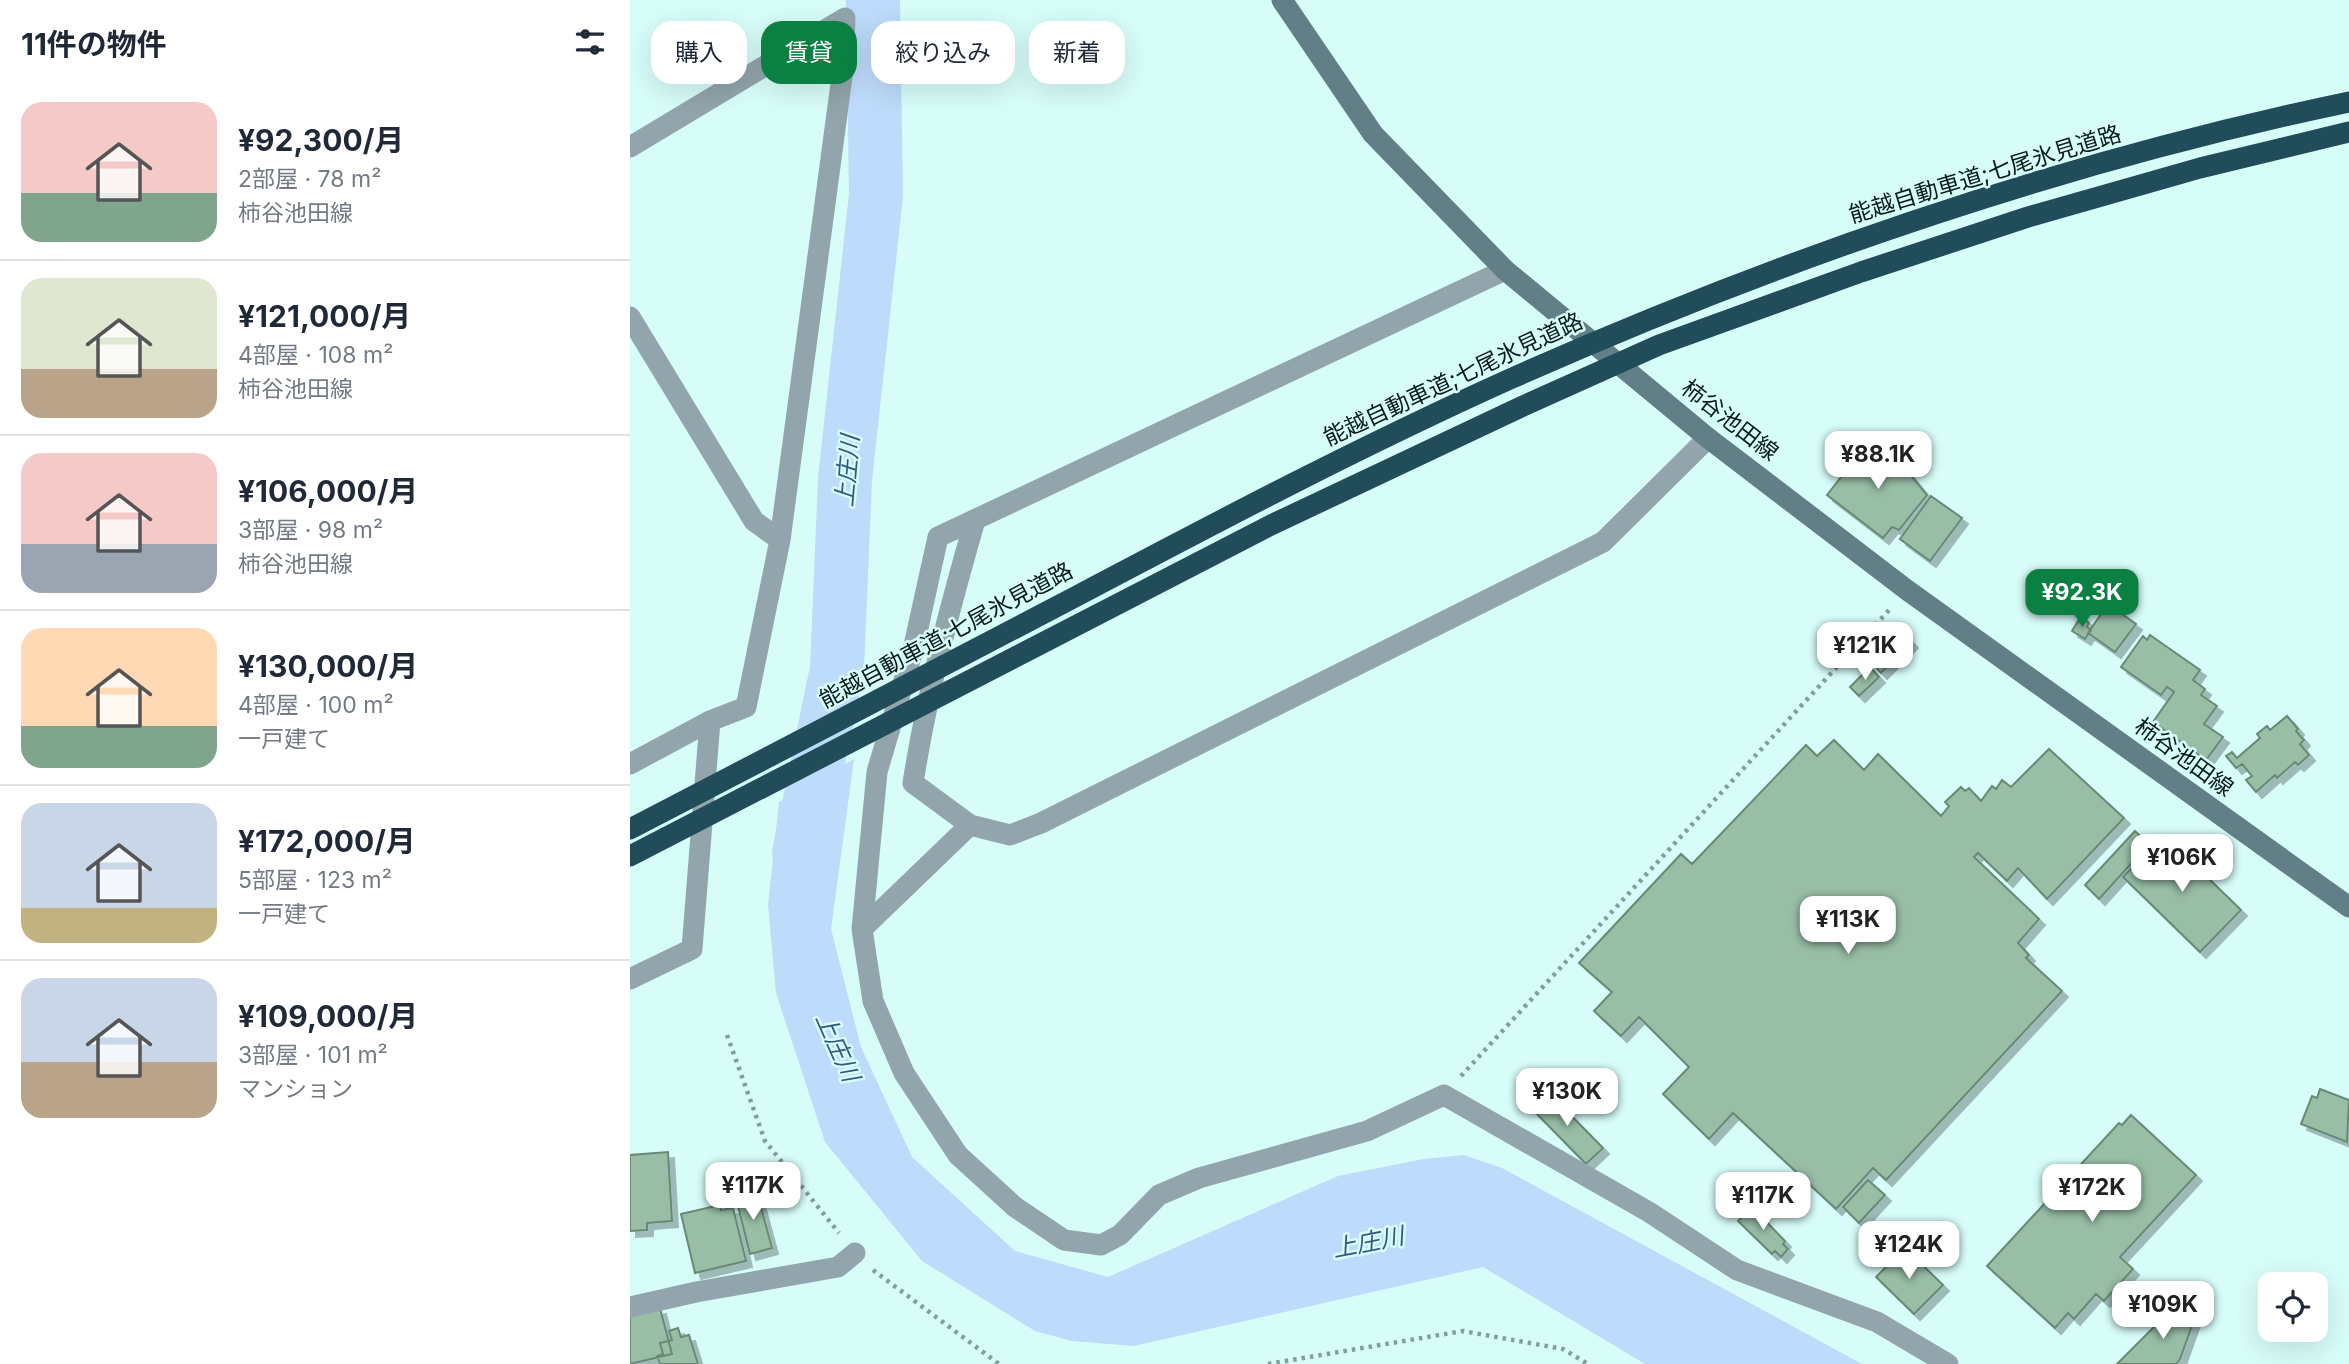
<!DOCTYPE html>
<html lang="ja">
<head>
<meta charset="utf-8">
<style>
	:root { --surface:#fff; --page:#f2f2f3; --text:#1f2937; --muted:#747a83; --line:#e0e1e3; --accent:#0b8043 }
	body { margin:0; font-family:Inter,"Noto Sans JP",sans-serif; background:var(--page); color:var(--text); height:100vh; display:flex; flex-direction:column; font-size:26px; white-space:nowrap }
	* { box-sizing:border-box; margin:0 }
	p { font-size:23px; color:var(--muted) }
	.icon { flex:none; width:38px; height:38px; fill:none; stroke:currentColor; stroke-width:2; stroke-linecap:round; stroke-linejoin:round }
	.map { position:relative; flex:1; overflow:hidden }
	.details { display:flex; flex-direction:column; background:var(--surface); width:630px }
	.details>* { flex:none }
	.top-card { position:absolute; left:21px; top:21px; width:665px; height:63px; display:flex; gap:14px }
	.fabs { position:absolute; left:1628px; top:1272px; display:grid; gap:14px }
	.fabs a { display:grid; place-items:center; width:70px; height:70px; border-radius:14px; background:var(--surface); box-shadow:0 7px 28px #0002; font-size:35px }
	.price { position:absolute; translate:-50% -60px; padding:0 16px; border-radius:14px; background:#fff; color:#222; font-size:23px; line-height:46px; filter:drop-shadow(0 2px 4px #0008) }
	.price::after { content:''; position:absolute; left:50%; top:42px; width:21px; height:16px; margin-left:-10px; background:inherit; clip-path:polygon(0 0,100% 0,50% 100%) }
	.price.active { background:var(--accent); color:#fff }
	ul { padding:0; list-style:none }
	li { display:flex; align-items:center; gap:21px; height:175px; padding:0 21px }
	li+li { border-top:2px solid var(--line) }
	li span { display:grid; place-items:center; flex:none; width:196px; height:140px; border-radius:21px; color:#555 }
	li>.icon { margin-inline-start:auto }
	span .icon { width:84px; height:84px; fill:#fffc; stroke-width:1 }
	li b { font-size:30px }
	h2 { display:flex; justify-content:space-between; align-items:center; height:84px; padding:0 21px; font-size:30px }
	.chip { padding:0 24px; border-radius:21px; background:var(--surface); box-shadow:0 7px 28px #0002; font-size:24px; line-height:63px }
	.chip.active { background:var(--accent); color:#fff }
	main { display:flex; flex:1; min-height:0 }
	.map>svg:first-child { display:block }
</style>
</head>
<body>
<main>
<section class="details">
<h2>11件の物件<svg class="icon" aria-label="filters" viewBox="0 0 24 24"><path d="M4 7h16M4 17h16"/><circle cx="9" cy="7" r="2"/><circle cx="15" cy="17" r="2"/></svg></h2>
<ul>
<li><span style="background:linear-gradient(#f6c9c9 65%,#7fa58c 0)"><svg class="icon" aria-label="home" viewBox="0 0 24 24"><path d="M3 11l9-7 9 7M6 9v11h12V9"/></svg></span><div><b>¥92,300/月</b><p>2部屋 · 78 m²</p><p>柿谷池田線</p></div></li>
<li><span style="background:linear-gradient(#dfe7d0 65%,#b9a48a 0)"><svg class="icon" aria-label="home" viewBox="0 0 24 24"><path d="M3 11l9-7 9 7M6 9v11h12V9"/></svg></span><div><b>¥121,000/月</b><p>4部屋 · 108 m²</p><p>柿谷池田線</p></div></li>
<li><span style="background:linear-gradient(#f6c9c9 65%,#9aa5b1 0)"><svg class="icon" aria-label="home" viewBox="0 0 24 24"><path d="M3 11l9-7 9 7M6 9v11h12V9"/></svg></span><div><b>¥106,000/月</b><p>3部屋 · 98 m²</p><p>柿谷池田線</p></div></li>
<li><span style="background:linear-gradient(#ffd9b3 70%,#7fa58c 0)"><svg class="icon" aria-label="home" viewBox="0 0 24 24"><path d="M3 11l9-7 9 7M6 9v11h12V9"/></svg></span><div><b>¥130,000/月</b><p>4部屋 · 100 m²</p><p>一戸建て</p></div></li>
<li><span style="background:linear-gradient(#c9d6e8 75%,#c2b280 0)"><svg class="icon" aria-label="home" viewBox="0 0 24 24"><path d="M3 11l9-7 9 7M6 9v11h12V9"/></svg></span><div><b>¥172,000/月</b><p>5部屋 · 123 m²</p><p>一戸建て</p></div></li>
<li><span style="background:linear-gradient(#c9d6e8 60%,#b9a48a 0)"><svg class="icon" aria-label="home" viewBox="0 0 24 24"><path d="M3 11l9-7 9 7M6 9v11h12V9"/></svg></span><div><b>¥109,000/月</b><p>3部屋 · 101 m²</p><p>マンション</p></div></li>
</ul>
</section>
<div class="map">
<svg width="1719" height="1364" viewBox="0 0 1719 1364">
	<defs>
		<filter id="shadow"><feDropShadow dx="6" dy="6" stdDeviation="0" flood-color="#0004"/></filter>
	</defs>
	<rect width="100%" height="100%" fill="#d7fdf9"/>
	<path fill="#bddbfa" d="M 224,759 L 201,929 L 231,1047 L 282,1157 L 385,1251 L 478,1277 L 708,1176 L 794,1159 L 834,1155 L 872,1168 L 1232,1364 L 1015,1364 L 853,1267 L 504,1346 L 442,1341 L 405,1331 L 292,1261 L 195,1142 L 146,993 L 138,905 L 149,802 Z"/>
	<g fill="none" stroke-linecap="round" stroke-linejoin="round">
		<path stroke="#bddbfa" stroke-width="54" d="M 169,854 L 207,669 L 215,479 L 246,195 L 243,0"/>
	</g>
	<path fill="#98bea6" stroke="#688a75" stroke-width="2" filter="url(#shadow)" d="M 1240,440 L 1274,467 L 1297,495 L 1269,530 L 1262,527 L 1253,538 L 1197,495 Z
		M 1301,496 L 1332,518 L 1300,561 L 1270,539 Z
		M 1478,604 L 1506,624 L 1485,652 L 1458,633 Z
		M 1455,619 L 1459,623 L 1457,627 L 1461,630 L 1455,639 L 1442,631 L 1448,621 L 1452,624 Z
		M 1274,634 L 1282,642 L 1251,673 L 1243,664 Z
		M 1520,635 L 1570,670 L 1563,680 L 1575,689 L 1571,695 L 1587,706 L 1574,724 L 1593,737 L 1576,760 L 1523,722 L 1544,692 L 1537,687 L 1531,695 L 1491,667 L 1513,636 L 1517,640 Z
		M 1240,667 L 1249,677 L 1229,696 L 1220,687 Z
		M 1657,716 L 1668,729 L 1666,731 L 1674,740 L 1670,744 L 1679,755 L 1668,765 L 1665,762 L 1647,778 L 1645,775 L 1626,792 L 1616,780 L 1622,776 L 1612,764 L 1606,768 L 1596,756 L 1602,752 L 1607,758 L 1630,738 L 1627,734 L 1637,726 L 1640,730 Z
		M 1204,740 L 1234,770 L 1248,754 L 1311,816 L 1319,806 L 1315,802 L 1331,787 L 1335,791 L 1339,788 L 1351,801 L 1362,786 L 1366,789 L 1372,780 L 1381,787 L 1419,749 L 1494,818 L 1417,899 L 1388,868 L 1377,881 L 1348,853 L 1344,857 L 1409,919 L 1388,943 L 1399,955 L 1396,958 L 1432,991 L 1256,1180 L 1243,1168 L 1206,1209 L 1103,1113 L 1079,1139 L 1033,1094 L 1059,1067 L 1009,1017 L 991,1036 L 964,1011 L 982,992 L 949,963 L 1051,854 L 1062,864 L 1176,745 L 1187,756 Z
		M 1505,831 L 1519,844 L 1469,899 L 1455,885 Z
		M 1534,835 L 1611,910 L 1570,952 L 1493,877 Z
		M 1690,1089 L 1719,1100 L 1717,1142 L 1671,1124 L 1682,1096 L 1687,1098 Z
		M 918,1092 L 973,1148 L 956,1164 L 901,1108 Z
		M 1501,1115 L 1566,1175 L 1490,1257 L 1503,1269 L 1474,1301 L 1466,1294 L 1444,1319 L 1438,1313 L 1425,1328 L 1357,1266 L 1489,1123 L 1492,1125 Z
		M 38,1152 L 42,1221 L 17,1223 L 17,1230 L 0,1231 L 0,1155 Z
		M 1238,1180 L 1255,1195 L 1229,1223 L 1213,1207 Z
		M 126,1189 L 142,1248 L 120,1254 L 105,1194 Z
		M 90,1205 L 91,1210 L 103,1208 L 116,1261 L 65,1273 L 51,1214 Z
		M 1122,1207 L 1155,1241 L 1153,1244 L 1158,1249 L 1151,1257 L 1145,1251 L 1142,1254 L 1108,1221 Z
		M 1275,1248 L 1313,1285 L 1284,1314 L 1246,1277 Z
		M 1548,1303 L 1564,1320 L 1550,1359 L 1546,1364 L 1487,1364 Z
		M 30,1308 L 42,1354 L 0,1364 L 0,1316 Z
		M 48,1328 L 51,1337 L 59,1335 L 68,1364 L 30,1364 L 27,1356 L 33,1354 L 30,1343 L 42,1340 L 39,1331 Z"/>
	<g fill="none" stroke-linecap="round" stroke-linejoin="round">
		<path stroke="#829f9c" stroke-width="4.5" stroke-dasharray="3.5 5" stroke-linecap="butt" d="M 97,1035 L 135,1141 L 209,1233
			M 831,1076 L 1261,608
			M 243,1270 L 369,1364
			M 638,1364 L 833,1331 L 933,1349 L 958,1364"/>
		<path stroke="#92a5ac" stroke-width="21" d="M 0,147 L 215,18 L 213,69 L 150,540
			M 875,270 L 308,537 L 283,650 L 247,772 L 232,929 L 340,825 L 380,835 L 411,823 L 973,542 L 1078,438
			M 0,317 L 124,521 L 150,540 L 116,707 L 80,721
			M 0,764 L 80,721 L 62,949 L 0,979
			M 340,825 L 283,783 C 297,693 320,607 345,520
			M 232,929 L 243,1001 L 274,1073 L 328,1155 L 385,1207 L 434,1240 L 471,1245 L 490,1235 L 529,1195 L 569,1178 L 737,1131 L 814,1095 L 1019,1212 L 1107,1270 L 1247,1322 L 1318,1364
			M 0,1307 L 66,1292 L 208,1267 L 225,1253"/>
		<path stroke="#627f88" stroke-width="21" d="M 652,0 L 743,134 L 875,270 L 1078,438 L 1277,590 L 1719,907"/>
		<path stroke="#214d5a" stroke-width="21" d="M 0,829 C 148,752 295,676 443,598 C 587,522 731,446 880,379 C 1147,260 1433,162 1719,102
			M 0,856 L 641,525 L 893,406 L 1029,345 L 1231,272 L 1398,217 L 1570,168 L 1719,132"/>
	</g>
	<g text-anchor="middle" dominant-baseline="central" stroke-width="5" stroke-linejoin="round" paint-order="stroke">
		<g font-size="23" fill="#091b1a" stroke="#d7fdf9">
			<text transform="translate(1355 174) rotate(-17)">能越自動車道;七尾氷見道路</text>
			<text transform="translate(823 379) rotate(-25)">能越自動車道;七尾氷見道路</text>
			<text transform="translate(1100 420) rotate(38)">柿谷池田線</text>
			<text transform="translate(316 635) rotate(-28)">能越自動車道;七尾氷見道路</text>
			<text transform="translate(1554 757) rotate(36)">柿谷池田線</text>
		</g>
		<g font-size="24" font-style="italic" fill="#305a83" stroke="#d7fdf9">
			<text transform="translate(217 471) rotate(-85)">上庄川</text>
			<text transform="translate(208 1047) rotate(66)">上庄川</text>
			<text transform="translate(738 1242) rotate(-11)">上庄川</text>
		</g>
	</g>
</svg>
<div class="fabs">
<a><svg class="icon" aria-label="locate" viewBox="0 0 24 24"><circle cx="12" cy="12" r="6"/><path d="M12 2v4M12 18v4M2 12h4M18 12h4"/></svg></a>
</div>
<b class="price" style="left:1248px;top:491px">¥88.1K</b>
<b class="price active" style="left:1452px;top:629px">¥92.3K</b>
<b class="price" style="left:1235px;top:682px">¥121K</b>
<b class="price" style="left:1552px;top:894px">¥106K</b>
<b class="price" style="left:1218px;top:956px">¥113K</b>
<b class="price" style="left:937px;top:1128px">¥130K</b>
<b class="price" style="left:123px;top:1222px">¥117K</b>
<b class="price" style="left:1462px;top:1224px">¥172K</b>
<b class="price" style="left:1133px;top:1232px">¥117K</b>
<b class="price" style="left:1279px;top:1281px">¥124K</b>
<b class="price" style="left:1533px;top:1341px">¥109K</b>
<div class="top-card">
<a class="chip">購入</a>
<a class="chip active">賃貸</a>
<a class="chip">絞り込み</a>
<a class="chip">新着</a>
</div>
</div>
</main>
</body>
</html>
